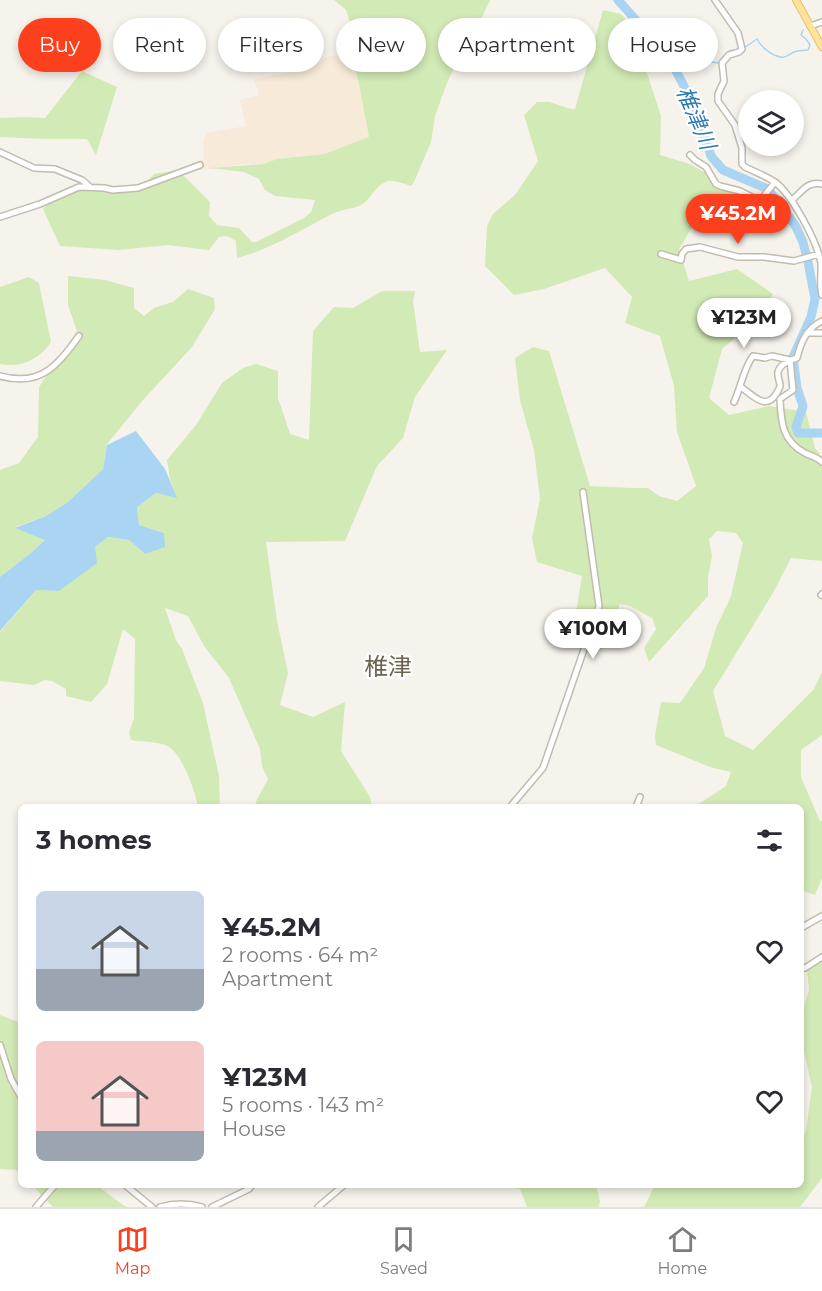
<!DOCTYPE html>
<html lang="en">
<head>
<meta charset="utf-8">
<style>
	:root { --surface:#fff; --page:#f7f7f7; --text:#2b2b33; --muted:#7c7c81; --line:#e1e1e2; --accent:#fc3f1d }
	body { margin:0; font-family:Montserrat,"Noto Sans JP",sans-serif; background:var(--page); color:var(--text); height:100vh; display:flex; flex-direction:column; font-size:22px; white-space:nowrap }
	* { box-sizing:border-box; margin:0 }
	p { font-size:20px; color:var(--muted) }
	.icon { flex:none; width:33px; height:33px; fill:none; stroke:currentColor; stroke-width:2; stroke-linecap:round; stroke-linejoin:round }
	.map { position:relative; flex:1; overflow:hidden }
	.details { position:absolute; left:18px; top:804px; width:786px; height:384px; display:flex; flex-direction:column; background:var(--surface); border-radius:9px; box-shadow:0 3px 9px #0003 }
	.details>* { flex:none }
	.banner { position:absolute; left:18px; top:18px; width:786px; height:54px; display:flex; gap:12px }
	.fabs { position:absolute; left:738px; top:90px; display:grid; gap:12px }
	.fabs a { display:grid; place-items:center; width:66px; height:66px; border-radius:50%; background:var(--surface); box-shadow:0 3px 9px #0003; font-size:30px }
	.price { position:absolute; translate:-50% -51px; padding:0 14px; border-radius:21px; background:#fff; color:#222; font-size:20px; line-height:39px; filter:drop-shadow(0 2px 3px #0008) }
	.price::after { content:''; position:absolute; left:50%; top:36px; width:18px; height:14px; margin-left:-9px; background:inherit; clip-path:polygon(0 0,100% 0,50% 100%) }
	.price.selected { background:var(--accent); color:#fff }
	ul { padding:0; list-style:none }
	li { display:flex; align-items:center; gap:18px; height:150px; padding:0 18px }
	li span { display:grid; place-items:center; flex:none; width:168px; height:120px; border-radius:9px; color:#555 }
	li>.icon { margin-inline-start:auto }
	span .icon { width:72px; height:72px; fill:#fffc; stroke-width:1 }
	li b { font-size:26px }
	h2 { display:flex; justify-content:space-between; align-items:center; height:72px; padding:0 18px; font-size:26px }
	.pill { padding:0 21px; border-radius:27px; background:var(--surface); box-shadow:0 3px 9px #0003; font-size:21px; line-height:54px }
	.pill.selected { background:var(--accent); color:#fff }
	.tab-bar { display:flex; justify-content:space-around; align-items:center; height:84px; border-top:2px solid var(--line); background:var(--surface); font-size:16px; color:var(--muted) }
	.tab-bar a { display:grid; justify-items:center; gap:3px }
	.tab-bar .selected { color:var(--accent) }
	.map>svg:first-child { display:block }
</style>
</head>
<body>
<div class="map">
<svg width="822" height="1207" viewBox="0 0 822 1207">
	<rect width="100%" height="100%" fill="#f6f3ec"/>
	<path fill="#f7ead8" d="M 353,53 L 369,137 L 324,154 L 278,159 L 264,164 L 242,164 L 197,171 L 194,164 L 204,158 L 203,143 L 206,133 L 246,126 L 240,100 L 259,95 L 254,79 L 312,68 L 328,56 Z"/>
	<path fill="#d2eab5" d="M 334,0 L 490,0 L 475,32 L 464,46 L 447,83 L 435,116 L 431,142 L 414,182 L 411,186 C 404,184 395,180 388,181 C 375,185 372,199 361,205 C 353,209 343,209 334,213 C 302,229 272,249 237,258 L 236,241 C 230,237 226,235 219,237 L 209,250 L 168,245 L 119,250 L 60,246 L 43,209 L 53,200 L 82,189 L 139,190 L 154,174 L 178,170 L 210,202 L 209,216 L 217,225 L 239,228 L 252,242 L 256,242 L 304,218 L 311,212 L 315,200 L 275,196 L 265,190 L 259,179 L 244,172 L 210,168 L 264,164 L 277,159 L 324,154 L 369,137 L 353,53 L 355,37 L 346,10 Z
		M 603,10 L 621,14 L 632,27 L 661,116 L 660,155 L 690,164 L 707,174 L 714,185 L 728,191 L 742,194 L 759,204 L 758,217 L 698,217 L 679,249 L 689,281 L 737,269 L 773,294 L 752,324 L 722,349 L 709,398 L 729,415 L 769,406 L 806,412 L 815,448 L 822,457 L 822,561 L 791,558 L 773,593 L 713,691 L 725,736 L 753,750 L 814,689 L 822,672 L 822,735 L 801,750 L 801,777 L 820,821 L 822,821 L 822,878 L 815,895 L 801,890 L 801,807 L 694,807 L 726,786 L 731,772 L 710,767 L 656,745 L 655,735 L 661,702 L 680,703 L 704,668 L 716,628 L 731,596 L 743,543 L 736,533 L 717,531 L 709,539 L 712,556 L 708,577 L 708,596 L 649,662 L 644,648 L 656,629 L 652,618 L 630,606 L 620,604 L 604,647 L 596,652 L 573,631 L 582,576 L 537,562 L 532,538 L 540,499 L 534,450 L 520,400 L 515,358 L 533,347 L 549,351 L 590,486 L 632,488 L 648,488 L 659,496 L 677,501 L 696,486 L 677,432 L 674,386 L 660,336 L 625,323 L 632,297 L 605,268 L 544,289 L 514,295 L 485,266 L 487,226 L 493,214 L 515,195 L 538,161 L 524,115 L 537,102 L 549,102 L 571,109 L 575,109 Z
		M 82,71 L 117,87 L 96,155 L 87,139 L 45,139 L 0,137 L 0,118 L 25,117 L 45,118 Z
		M 68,276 L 105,280 L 134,288 L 134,308 L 144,316 L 154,308 L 173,302 L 188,289 L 214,298 L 215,309 L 192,347 L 143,400 L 107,444 L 103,469 L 68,502 L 46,516 L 16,527 L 45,540 L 31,553 L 0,577 L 0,470 L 19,463 L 38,437 L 39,387 L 77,331 L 68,305 Z
		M 29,277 L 39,283 L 51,342 C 39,360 21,368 0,364 L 0,287 Z
		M 382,291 L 415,291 L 413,301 L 420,352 L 447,350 L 415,397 L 403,438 L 377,466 L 345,541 L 266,542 L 277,621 L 288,673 L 280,705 L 313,717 L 345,702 L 341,751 L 370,797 L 372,807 L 255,807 L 257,799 L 268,779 L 262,766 L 260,749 L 229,678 L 204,646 L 188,616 L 165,608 L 176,640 L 182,649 L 203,703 L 219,776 L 220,807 L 198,807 C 195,791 183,756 169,747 C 160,741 142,742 131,740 L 129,732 L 134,719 L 135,639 L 123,629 L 107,684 L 91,702 L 66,696 L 66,689 L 52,681 L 45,680 L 34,685 L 0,681 L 0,632 L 36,590 L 59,591 L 95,547 L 108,537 L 129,540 L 145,554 L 164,533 L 139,525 L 137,507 L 156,493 L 176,497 L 170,479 L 167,460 L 196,425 L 222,383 L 243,368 L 256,364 L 278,371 L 278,398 L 290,434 L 309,440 L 313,331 L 334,307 L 353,308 Z
		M 822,960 L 822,1178 L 800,1207 L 644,1207 L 655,1185 L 801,1185 L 801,1143 L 806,1131 L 812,1087 L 801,1038 L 801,1017 L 809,990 L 807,970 Z
		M 0,1015 L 21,1023 L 21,1175 L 16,1170 L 0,1169 Z
		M 32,1185 L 96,1185 L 126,1207 L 53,1207 Z
		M 495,1185 L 596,1185 L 600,1201 L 599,1207 L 527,1207 L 520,1189 Z"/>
	<path fill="#a9d4f2" d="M 136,431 L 165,469 L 177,498 L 156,493 L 137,507 L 139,525 L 164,533 L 165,547 L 145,554 L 129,540 L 108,537 L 95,547 L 97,563 L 59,591 L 36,590 L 0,631 L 0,577 L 31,553 L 45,540 L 15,528 L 46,516 L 68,502 L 103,469 L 107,445 Z"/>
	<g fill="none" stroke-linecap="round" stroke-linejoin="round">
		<path stroke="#a9d4f2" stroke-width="1.5" d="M 744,48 L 757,39 C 761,47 771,55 780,57 C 785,59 789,54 794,52 C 799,50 804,51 808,50 L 810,45 L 806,39 L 801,35 L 803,30
			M 727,53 L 729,51 L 739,49
			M 675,69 C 692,62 700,60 719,63 L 720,61"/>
		<path stroke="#a9d4f2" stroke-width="9" d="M 618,0 L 643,28 L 675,69 L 695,107 L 711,156 L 723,170 L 768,189 L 795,225 L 803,242 L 808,262 L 815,299 L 811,317 L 793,357 L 797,388 L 803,406 L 796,427 L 798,433 L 822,433"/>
		<g stroke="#c2bbae" stroke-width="8">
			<path id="minor" d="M 715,0 L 738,33 L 742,49 L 739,52 L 729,55 L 722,63 L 724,81 L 718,94 L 718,101 L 735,125 L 742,148 L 742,164 L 745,167 C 755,172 766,176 775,182 C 792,195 817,241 821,263 C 822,274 819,284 822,295
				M 810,26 L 822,22
				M 0,152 L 34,168 L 55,169 L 67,174 L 82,180 L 90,187
				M 690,155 L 695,160 L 706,167 L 716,184 L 720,186 L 740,191 L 760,201 L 775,182
				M 792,200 C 803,191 807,181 822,184
				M 0,217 L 40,204 L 79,187 L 104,188 L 113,190 L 138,188 L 200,165
				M 661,254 L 681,260 L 682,254 L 686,249 L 700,247 L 738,257 L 764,257 L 794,261 L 819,254
				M 807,333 L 822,333
				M 0,376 C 41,387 57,366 79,336
				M 741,387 C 752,395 766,411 776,394 C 778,391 779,390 780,386 C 780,381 777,376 778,372 C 780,364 790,360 797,358 C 801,342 806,329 822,321
				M 734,402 C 741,387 744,367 753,356 L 765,358 L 772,356 L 790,360 L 793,390 L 780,399 C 781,422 782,441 805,453 C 811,456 817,457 822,462
				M 821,595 L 822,594
				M 510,807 L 543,768 L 599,606 L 583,492
				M 636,807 L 640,797
				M 801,928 L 822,916
				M 805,968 L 822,957
				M 0,1045 L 11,1079 L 21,1097
				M 125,1185 L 152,1207
				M 36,1207 L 55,1185
				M 160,1207 C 174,1203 188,1203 202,1207
				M 212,1207 L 249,1189 L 252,1185
				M 318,1207 L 344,1185"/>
		</g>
		<g stroke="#e6c16a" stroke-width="8">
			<path id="major" d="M 796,0 L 822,47"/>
		</g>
		<use href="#minor" stroke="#fff" stroke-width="5"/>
		<use href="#major" stroke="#ffe39c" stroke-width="6"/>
	</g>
	<g text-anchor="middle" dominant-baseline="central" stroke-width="4.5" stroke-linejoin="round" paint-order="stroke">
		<g font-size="22" font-style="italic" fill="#2e7ab2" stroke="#fff">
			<text transform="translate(696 118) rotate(67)">椎津川</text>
		</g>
		<g font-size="24" fill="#6e6250" stroke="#fff">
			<text x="388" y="666">椎津</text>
		</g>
	</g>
</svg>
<div class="fabs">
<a><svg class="icon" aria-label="layers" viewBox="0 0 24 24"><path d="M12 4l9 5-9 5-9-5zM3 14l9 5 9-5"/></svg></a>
</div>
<b class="price selected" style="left:738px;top:245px">¥45.2M</b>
<b class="price" style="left:744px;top:349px">¥123M</b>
<b class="price" style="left:593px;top:660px">¥100M</b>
<div class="banner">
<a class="pill selected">Buy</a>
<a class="pill">Rent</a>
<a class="pill">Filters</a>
<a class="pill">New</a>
<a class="pill">Apartment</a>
<a class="pill">House</a>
</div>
<section class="details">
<h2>3 homes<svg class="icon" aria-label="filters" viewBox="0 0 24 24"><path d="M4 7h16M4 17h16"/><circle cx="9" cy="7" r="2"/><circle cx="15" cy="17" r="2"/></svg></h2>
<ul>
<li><span style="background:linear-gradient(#c9d6e8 65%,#9aa5b1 0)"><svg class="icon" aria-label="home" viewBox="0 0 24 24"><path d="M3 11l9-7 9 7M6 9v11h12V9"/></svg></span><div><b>¥45.2M</b><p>2 rooms · 64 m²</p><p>Apartment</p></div><svg class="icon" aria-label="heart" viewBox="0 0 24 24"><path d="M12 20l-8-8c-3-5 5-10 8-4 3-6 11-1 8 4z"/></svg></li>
<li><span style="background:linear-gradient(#f6c9c9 75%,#9aa5b1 0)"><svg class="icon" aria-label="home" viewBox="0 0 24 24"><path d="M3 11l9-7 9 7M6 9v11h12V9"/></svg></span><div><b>¥123M</b><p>5 rooms · 143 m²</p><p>House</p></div><svg class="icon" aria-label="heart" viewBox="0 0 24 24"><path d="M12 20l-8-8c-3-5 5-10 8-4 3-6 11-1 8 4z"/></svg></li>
</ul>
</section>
</div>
<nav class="tab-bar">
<a class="selected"><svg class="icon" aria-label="map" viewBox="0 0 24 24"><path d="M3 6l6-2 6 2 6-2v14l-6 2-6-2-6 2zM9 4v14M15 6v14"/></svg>Map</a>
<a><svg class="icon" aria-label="saved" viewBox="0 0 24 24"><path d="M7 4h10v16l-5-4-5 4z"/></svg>Saved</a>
<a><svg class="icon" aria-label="home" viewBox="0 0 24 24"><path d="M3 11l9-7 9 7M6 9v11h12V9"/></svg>Home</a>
</nav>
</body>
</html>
